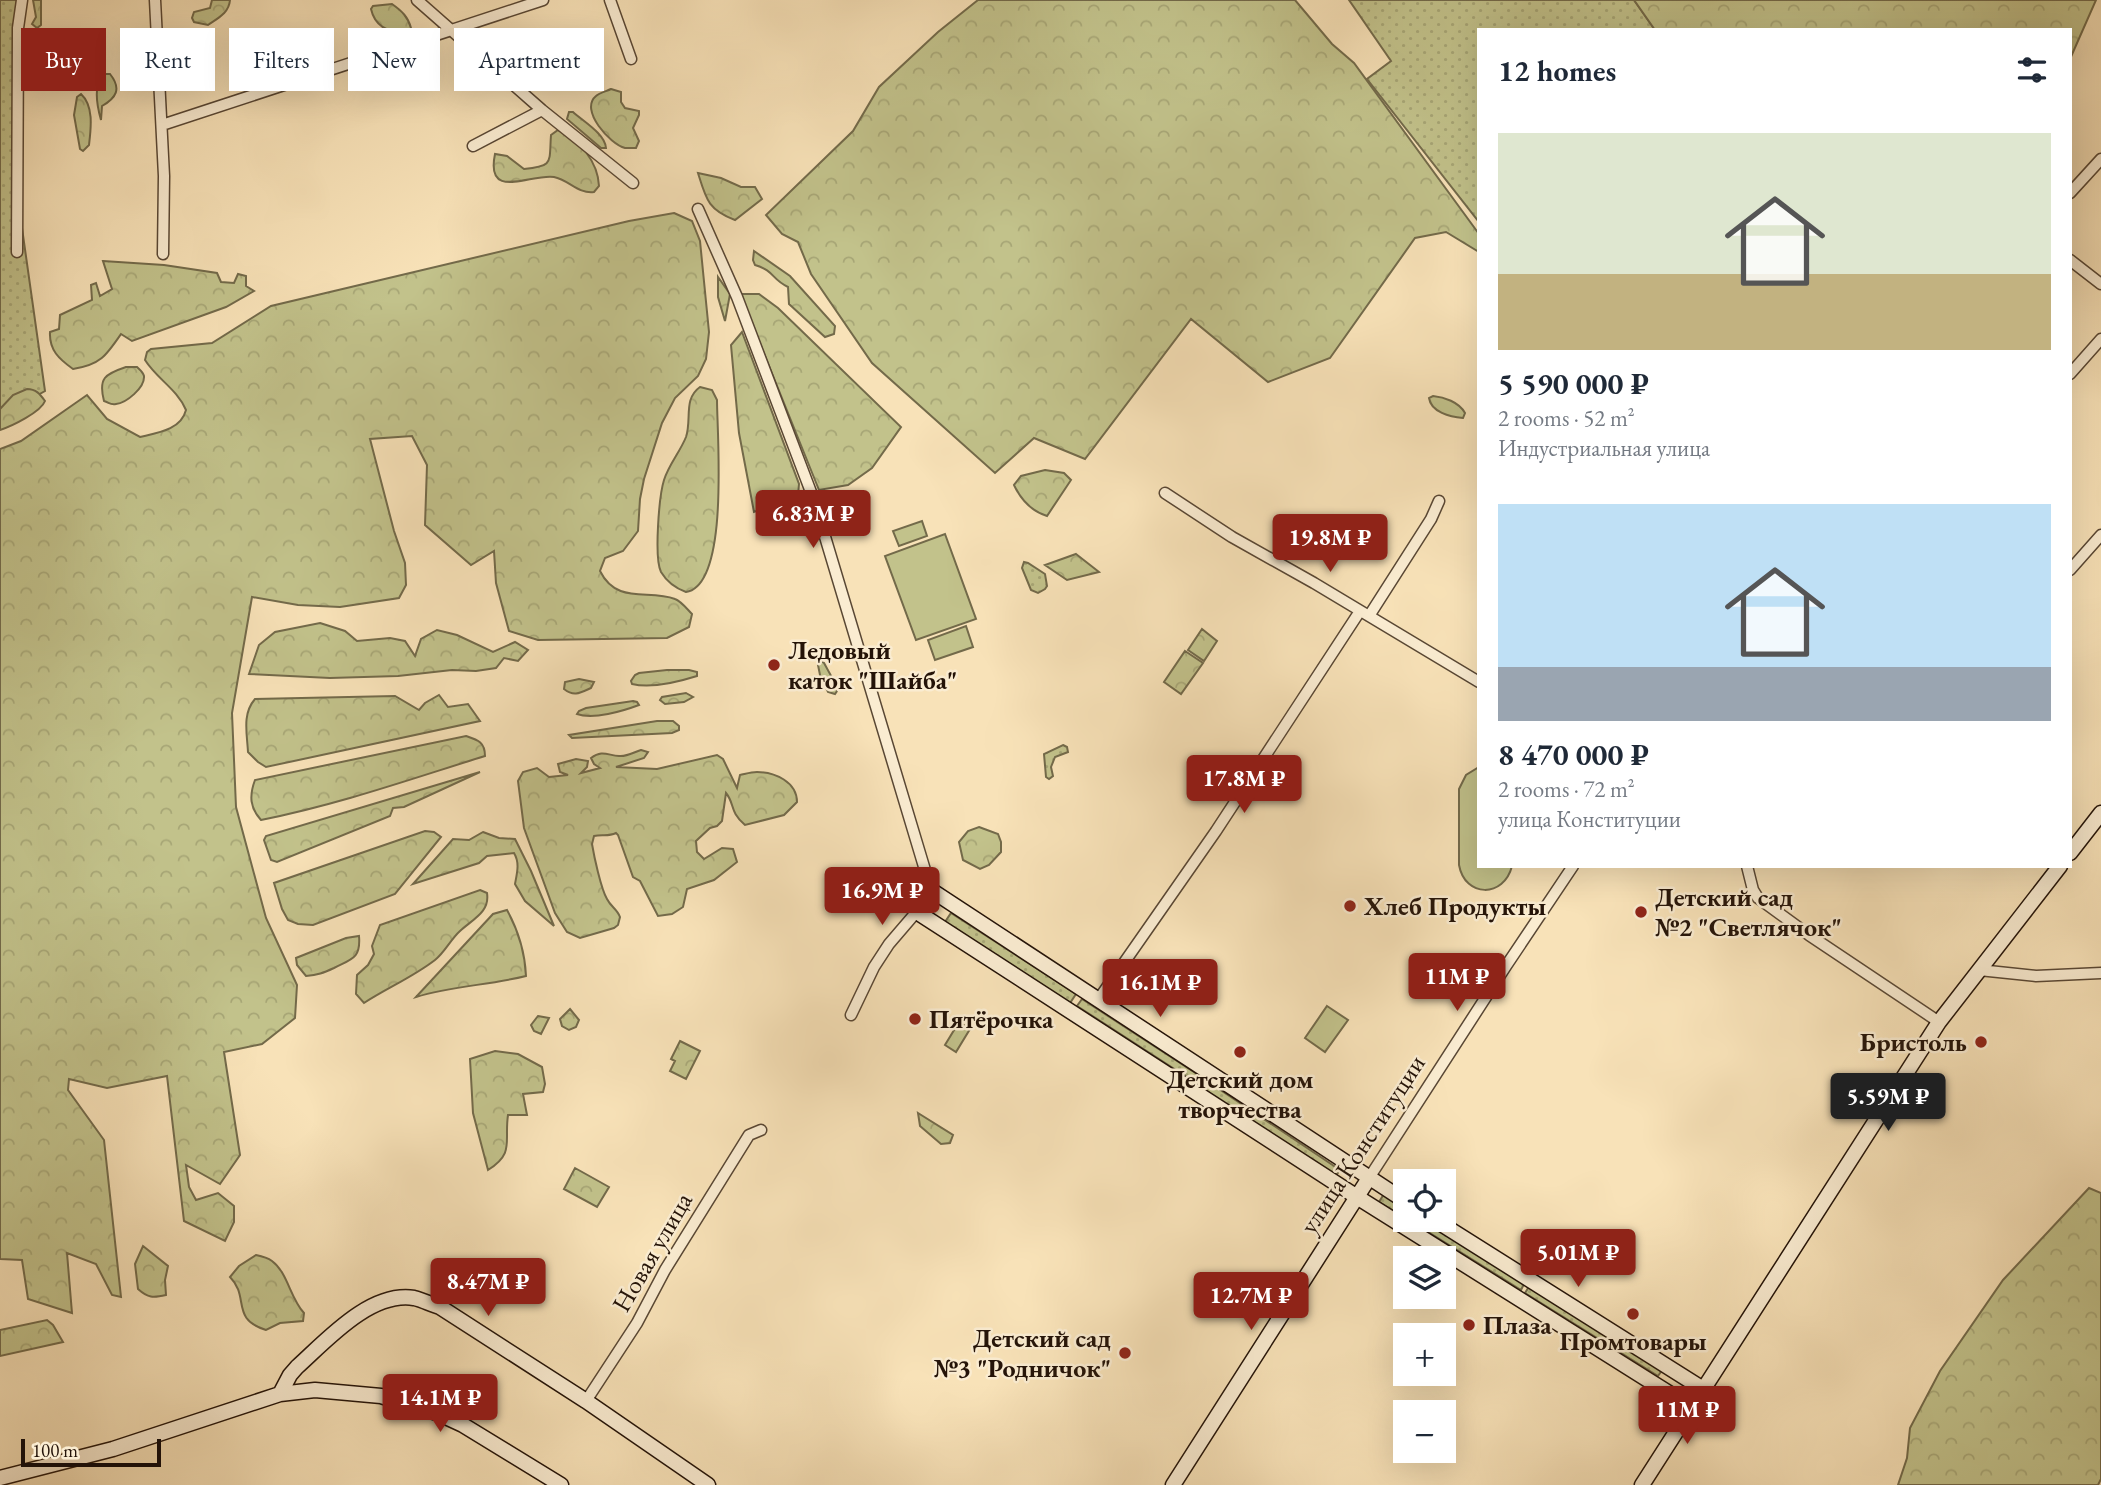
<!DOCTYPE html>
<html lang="en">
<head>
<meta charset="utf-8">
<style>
	:root { --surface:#fff; --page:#f6f6f7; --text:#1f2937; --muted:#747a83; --accent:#8f2418 }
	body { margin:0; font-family:"EB Garamond",serif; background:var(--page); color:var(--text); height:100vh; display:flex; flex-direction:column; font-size:26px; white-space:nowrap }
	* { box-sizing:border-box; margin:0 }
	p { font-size:23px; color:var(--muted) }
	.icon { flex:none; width:38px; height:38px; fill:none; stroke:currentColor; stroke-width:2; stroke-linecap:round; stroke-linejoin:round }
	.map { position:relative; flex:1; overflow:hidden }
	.panel { position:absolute; left:1477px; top:28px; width:595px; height:840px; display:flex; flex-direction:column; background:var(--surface); border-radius:0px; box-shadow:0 7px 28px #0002 }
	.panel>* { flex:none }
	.guide { position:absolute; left:21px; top:28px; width:665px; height:63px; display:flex; gap:14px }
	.controls { position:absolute; left:1393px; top:1169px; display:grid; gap:14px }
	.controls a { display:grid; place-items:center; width:63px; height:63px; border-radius:0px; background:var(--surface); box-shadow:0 7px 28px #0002; font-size:35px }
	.scale { position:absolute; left:21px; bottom:18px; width:140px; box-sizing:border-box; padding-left:7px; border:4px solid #241308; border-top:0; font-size:19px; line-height:24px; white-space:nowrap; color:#241308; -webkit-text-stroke:5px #faecd1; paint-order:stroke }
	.price { position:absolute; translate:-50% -60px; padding:0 16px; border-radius:7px; background:var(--accent); color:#fff; font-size:23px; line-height:46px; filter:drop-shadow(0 2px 4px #0008) }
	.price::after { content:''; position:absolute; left:50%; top:42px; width:21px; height:16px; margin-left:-10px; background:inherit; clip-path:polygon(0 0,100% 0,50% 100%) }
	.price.on { background:#222; color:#fff }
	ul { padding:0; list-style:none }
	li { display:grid; align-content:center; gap:14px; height:371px; padding:0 21px }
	li span { display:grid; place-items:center; height:217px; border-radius:0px; color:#555 }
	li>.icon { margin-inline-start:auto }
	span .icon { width:126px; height:126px; fill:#fffc; stroke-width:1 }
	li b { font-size:30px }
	h2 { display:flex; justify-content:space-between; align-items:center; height:84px; padding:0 21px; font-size:30px }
	.tag { padding:0 24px; border-radius:0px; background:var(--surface); box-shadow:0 7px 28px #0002; font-size:24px; line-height:63px }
	.tag.on { background:var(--accent); color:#fff }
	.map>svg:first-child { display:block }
</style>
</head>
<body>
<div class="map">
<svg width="2101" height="1485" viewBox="0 0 2101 1485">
	<defs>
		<pattern id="grass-dots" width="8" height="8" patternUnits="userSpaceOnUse" patternTransform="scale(1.75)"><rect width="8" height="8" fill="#c2c28b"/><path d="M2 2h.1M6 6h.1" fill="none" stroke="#a7a676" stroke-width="1.8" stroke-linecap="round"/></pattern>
		<pattern id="forest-crowns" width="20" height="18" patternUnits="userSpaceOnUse" patternTransform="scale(1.75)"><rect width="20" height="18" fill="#c2c28b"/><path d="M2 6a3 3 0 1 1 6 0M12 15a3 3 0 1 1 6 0" fill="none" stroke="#a7a676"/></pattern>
	</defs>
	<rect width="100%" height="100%" fill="#f8e2b8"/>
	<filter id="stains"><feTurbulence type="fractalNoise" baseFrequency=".00286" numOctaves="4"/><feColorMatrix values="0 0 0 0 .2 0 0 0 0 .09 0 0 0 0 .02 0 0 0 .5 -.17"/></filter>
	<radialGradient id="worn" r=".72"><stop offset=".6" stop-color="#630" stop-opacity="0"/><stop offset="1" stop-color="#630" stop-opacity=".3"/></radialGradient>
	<path fill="url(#grass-dots)" stroke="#736a4a" stroke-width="2" d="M 0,0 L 26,0 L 23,25 L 21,221 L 45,391 L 0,416 Z
		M 1349,0 L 1634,0 L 1655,30 L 1479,30 L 1479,222 L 1367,79 L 1391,61 Z
		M 1024,562 L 1028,563 L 1045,574 L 1047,586 L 1045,589 L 1038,593 L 1031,590 L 1022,568 Z
		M 1063,745 L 1067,747 L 1068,752 L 1055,757 L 1051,767 L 1053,776 L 1049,779 L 1046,777 L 1044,754 Z
		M 951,913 L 1076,994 L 1070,1003 L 945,922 Z
		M 1082,999 L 1197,1074 L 1193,1081 L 1077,1006 Z
		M 1201,1077 L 1340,1170 L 1335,1177 L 1196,1084 Z
		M 1384,1194 L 1405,1208 L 1405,1218 L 1379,1202 Z
		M 1409,1220 L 1425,1220 L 1525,1282 L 1521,1290 Z
		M 1530,1285 L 1663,1369 L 1658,1376 L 1525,1293 Z"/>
	<path fill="url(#forest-crowns)" stroke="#736a4a" stroke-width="2" d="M 33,0 L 41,0 L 41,25 L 37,28 L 32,24 L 36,17 Z
		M 212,0 L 230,0 C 229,13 218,18 208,25 L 194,22 L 192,18 L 194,12 L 210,8 Z
		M 978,0 L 1295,0 L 1332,44 L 1354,63 L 1479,234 L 1479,252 L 1446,232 L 1415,238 L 1330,358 L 1268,382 L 1191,319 L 1085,459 L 1034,438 L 995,473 L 872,363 L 811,274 L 798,242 L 782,234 L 766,215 L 853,131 L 879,87 L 938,32 Z
		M 1634,0 L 2096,0 L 2070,59 L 2070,30 L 1655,30 Z
		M 392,4 C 402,11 408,17 411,28 L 407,33 C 389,33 375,27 371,9 L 373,6 Z
		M 63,40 L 70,40 C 79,51 81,61 93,45 L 98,47 C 98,59 97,66 88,74 L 70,73 L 56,67 L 56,51 Z
		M 102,74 L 110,74 C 122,89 116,98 102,106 L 101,120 C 97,106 94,86 102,74 Z
		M 611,89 L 621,92 L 621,102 L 625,108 L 639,111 L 639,115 L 633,128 L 639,141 L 636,148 C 635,148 626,148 625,148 C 610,144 579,110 596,96 C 599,93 607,91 611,89 Z
		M 81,94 C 94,106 91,128 89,145 L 83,151 L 80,149 L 74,115 L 77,97 Z
		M 569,112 L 573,112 C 584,122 605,134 606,148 L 601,148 L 567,119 Z
		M 558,130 C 580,140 598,162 599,186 L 594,192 C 578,194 569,180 554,177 C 532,173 485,202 495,154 L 507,156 L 524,169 C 554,166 549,163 551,135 Z
		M 698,173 L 721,178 L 741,187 L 755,187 L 762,199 L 735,220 C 708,210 706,199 698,173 Z
		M 674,213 L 692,221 L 700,241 L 709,332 L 706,359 L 698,376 L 675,398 L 662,423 L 644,479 L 640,499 L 638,531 L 623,551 L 605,558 L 600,571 C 617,605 648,589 675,599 C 681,601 687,609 692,614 L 689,627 L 667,638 L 538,640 L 509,631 L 496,583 L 494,551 L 471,565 L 425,525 L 427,465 L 412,436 L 370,439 L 394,531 L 405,563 L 406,585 L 399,598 L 340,607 L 298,605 L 252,597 L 232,713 L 236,807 L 266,918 L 297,985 L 295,1018 L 262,1044 L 224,1052 L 240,1155 L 220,1184 L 186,1165 L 189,1187 L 196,1200 L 218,1193 L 234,1206 L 234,1222 L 225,1241 L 184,1221 L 167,1076 L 107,1088 L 69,1079 L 68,1090 L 104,1140 L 121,1297 L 112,1295 L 96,1264 L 67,1253 L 72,1313 L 28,1299 L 22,1260 L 0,1259 L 0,449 L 21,441 L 87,395 L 107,419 L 140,437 C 157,433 181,430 186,410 C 177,389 157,379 145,360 L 147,352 L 151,349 L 212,343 L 271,306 L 629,221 Z
		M 754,251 L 790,276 L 835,326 L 834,334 L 825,337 L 789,304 L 788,287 C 771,279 775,271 755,265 L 753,260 Z
		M 103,261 L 164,265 L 217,273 L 221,282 L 234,283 L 238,274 L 246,276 L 246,286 L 254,291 L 226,307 L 132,341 L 121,334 C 106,356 100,365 73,369 C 59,359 49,350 50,332 L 59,329 L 60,315 L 92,300 L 91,285 L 96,283 L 100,296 L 112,289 Z
		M 718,277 L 730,294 L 725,321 L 718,297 Z
		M 740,294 L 759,294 L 778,308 L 901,427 L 872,468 L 848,485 L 819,490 Z
		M 742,332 L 799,484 L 798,495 L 754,512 L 739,433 L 731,345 Z
		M 126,367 L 137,367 C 140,370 143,372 144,376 C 145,388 126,403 116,404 C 110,405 110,403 104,401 C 98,378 105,374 126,367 Z
		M 700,387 L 712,390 L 717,400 C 717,435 730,585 686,592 C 675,588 667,582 661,572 C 654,558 659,496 664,480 C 669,464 680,452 686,437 C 692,419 683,399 700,387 Z
		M 27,389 C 36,389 40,394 45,401 C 41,412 12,426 0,430 L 0,409 L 13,395 Z
		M 1433,396 C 1444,397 1459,402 1465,413 L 1463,418 C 1450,417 1431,412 1429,398 Z
		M 1045,470 L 1064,473 L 1071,480 L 1047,516 C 1031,511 1021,500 1014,485 L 1021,476 Z
		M 1076,554 L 1099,572 L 1067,580 L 1045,565 Z
		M 320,623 L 345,631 L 357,641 L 390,638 L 405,641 L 415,656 L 421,639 L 437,630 L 457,635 L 493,652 L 515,642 L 528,650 L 518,661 L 504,658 L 496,668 L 476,671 L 452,670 L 398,676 L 330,678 L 249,674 L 259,645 L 275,632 Z
		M 1202,629 L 1217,641 L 1204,661 L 1188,650 Z
		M 1185,651 L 1203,663 L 1181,694 L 1164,682 Z
		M 821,661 L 824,663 L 835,683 L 837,691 L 835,694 L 828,692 L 820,675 L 818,665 Z
		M 667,670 L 689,670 L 697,672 L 697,676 C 678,682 652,689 632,684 L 631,681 L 635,675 L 639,673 Z
		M 579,679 L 594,682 L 591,688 C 580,693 574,697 564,689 L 565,682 Z
		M 686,693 L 693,697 L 684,702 L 665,704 L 660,700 L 662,697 Z
		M 439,695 L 448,707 L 468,704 L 480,721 L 266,767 L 258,762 L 248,752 C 247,733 242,714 255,699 L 395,696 L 419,710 L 425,703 Z
		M 633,701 L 637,702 L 639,705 C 623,711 593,720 577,714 L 579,711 L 586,708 Z
		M 657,721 L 673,721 L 679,726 L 679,730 L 672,733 L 572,738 L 569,735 Z
		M 466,736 C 478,740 485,742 485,756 C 411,779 337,805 261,820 C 250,808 249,796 255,780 Z
		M 641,750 L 648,752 L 644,758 L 616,767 L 657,769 L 717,755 L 723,759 L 737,788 L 740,775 C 745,774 751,772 757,772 C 775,772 797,782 797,802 L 784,815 L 745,825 C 729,811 735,804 726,793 L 722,821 L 717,826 L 710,828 L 696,841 L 697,852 L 704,859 L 722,848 L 733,849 L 737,862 L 714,880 L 687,889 L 683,907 L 672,914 L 658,916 L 640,881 L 633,877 L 618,835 L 616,833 C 608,837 602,834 594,836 L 592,844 C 594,856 601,889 607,899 C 611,907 617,909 620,917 L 618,925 L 614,928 L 580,938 L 567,932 L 555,913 L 524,828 L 518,781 L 523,772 L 537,768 L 549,777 L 568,775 L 560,772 L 558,764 L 576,759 L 588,761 L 587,767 L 581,773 L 600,768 L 594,764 L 591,758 C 602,750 607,755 619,756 C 627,757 634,752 641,750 Z
		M 480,772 L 404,807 L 393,808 L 390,816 L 277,862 L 271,860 L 264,840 L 266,836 Z
		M 979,827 L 998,834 L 1001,842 L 1001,852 L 989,865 L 980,869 L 963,860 L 959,842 L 968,831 Z
		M 425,831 L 434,832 L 441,837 L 395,894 L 313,925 L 298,924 L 288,920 L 282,909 L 274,883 Z
		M 483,832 L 499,838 L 515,839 L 531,871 L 554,926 L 525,901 L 515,884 C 517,873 520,863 514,853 L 487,856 L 479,863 L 413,884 L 453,839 L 469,840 Z
		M 480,890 L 487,893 C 490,912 473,919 460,931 C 451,939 445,952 435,960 C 413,977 387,988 364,1003 L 356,994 L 357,975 L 368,965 L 374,954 L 372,946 L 380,925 Z
		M 507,910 C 518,930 525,953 526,976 C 490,985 452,986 416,997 L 493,914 Z
		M 359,936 C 361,959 351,959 334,968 C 323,973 318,975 306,976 L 297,965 L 296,958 L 346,938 Z
		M 570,1009 L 579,1020 L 576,1027 L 569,1030 L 562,1026 L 560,1019 Z
		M 538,1016 L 549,1018 L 541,1034 L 534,1031 L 531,1025 Z
		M 680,1041 L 700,1051 L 686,1079 L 670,1071 L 675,1061 L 671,1059 Z
		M 495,1051 L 518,1054 L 542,1067 L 545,1084 L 543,1092 L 523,1094 L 527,1115 L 508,1115 C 504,1142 515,1153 488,1170 L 473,1113 L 470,1059 Z
		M 918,1113 L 953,1135 L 950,1143 L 941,1144 L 920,1126 Z
		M 575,1168 L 609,1187 L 597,1207 L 564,1189 Z
		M 2089,1188 L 2101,1193 L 2101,1479 L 2098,1485 L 1898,1485 L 1907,1458 L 1910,1428 L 1940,1371 L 2003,1280 Z
		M 143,1246 L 168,1266 L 165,1280 L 166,1295 C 153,1298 148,1298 138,1289 L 135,1264 Z
		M 256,1255 C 261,1256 268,1258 272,1261 C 288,1273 290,1298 304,1313 L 303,1321 L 280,1323 L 266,1330 C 230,1319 250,1297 230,1277 L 239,1266 Z
		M 47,1320 L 53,1325 L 63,1342 L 0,1356 L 0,1330 Z"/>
	<path fill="#c2c28b" stroke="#736a4a" stroke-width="2" d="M 922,521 L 927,536 L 899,546 L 893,531 Z
		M 945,534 L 976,619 L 916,640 L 885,556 Z
		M 966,626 L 973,647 L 935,660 L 928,640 Z
		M 1479,767 L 1479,866 L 1512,866 C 1504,898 1465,898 1459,865 L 1459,789 L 1466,775 Z
		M 1327,1006 L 1348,1020 L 1325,1052 L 1305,1038 Z
		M 959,1022 L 970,1029 L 956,1052 L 945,1045 Z"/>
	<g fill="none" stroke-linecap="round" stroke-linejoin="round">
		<g stroke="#594734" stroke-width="13">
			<path id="street" d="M 155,0 L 164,176 L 163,254
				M 417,0 L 542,110 L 633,183
				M 610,0 L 631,59
				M 162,125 L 543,0
				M 473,146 L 542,110
				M 2070,193 L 2101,159
				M 698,209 L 737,297 L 814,500 L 931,890
				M 17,252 L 18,28 L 22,0
				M 2070,260 L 2101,284
				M 2070,374 L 2101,339
				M 1165,493 L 1232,537 L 1314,583 L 1479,682
				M 2070,570 L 2101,535
				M 1369,616 L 1431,519 L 1439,501
				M 1747,866 L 1753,890 L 1758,898 L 1809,935 L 1939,1022
				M 1979,970 L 2036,976 L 2101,973
				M 1098,1000 L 1216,831 L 1360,611
				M 851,1015 L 874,967 L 889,944 L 919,909
				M 1369,1178 L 1506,966 L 1573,866
				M 586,1401 L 637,1323 L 665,1270 L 749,1135 L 761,1130"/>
		</g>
		<g stroke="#241308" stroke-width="17">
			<path id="secondary" d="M 2070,853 L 2101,813
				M 1405,1201 L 931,890 L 919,909 L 920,914 L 1357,1197 L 1691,1407
				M 1435,1220 L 1703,1389
				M 280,1394 L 290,1375 L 297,1367 C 326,1341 370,1291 414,1298 C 423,1300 432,1305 440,1307 L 586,1401 L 708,1485
				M 0,1478 L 113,1449 L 280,1394 L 315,1390 L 381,1396 L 437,1413 L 463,1425 L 561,1485
				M 1173,1485 L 1369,1178
				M 1642,1485 L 1939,1022 L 2060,866"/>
		</g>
		<use href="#street" stroke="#faecd1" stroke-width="10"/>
		<use href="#secondary" stroke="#faecd1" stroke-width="14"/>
	</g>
	<g fill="#8f2418" stroke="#faecd1" stroke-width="2.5">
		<circle cx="774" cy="665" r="7"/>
		<circle cx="1350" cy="906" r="7"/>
		<circle cx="1641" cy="912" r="7"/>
		<circle cx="915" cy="1019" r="7"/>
		<circle cx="1981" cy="1042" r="7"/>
		<circle cx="1240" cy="1052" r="7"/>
		<circle cx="1633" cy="1314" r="7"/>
		<circle cx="1469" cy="1325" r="7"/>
		<circle cx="1125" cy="1353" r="7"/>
	</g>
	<g text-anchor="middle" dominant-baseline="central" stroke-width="5" stroke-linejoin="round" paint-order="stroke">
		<g font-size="26" font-weight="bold" fill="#241308" stroke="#faecd1" text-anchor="start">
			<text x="788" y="650">Ледовый<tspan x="788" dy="30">каток "Шайба"</tspan></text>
			<text x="1655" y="897">Детский сад<tspan x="1655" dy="30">№2 "Светлячок"</tspan></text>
			<text x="1364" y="906">Хлеб Продукты</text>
			<text x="929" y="1019">Пятёрочка</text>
			<text x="1967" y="1042" text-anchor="end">Бристоль</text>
			<text x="1240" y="1079" text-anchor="middle">Детский дом<tspan x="1240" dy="30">творчества</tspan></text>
			<text x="1483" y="1325">Плаза</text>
			<text x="1111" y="1338" text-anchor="end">Детский сад<tspan x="1111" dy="30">№3 "Родничок"</tspan></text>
			<text x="1633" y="1341" text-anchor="middle">Промтовары</text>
		</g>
		<g font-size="26" fill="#241308" stroke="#faecd1">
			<text transform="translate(1362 1144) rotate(-57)">улица Конституции</text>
			<text transform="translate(652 1252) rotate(-60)">Новая улица</text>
		</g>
	</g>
	<rect width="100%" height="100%" filter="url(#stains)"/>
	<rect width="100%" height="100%" fill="url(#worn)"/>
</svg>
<div class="controls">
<a><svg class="icon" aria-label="locate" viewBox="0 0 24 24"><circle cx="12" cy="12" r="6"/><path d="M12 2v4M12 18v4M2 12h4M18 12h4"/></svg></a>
<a><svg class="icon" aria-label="layers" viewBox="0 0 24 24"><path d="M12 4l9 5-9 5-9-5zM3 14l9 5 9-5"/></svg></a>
<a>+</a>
<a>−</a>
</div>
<div class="scale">100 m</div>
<b class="price" style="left:813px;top:550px">6.83M ₽</b>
<b class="price" style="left:1330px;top:574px">19.8M ₽</b>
<b class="price" style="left:1244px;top:815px">17.8M ₽</b>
<b class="price" style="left:882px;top:927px">16.9M ₽</b>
<b class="price" style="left:1457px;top:1013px">11M ₽</b>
<b class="price" style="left:1160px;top:1019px">16.1M ₽</b>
<b class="price on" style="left:1888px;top:1133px">5.59M ₽</b>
<b class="price" style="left:1578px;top:1289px">5.01M ₽</b>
<b class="price" style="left:488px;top:1318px">8.47M ₽</b>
<b class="price" style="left:1251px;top:1332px">12.7M ₽</b>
<b class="price" style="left:440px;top:1434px">14.1M ₽</b>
<b class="price" style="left:1687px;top:1446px">11M ₽</b>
<div class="guide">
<a class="tag on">Buy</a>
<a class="tag">Rent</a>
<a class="tag">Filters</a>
<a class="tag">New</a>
<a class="tag">Apartment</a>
</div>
<section class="panel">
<h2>12 homes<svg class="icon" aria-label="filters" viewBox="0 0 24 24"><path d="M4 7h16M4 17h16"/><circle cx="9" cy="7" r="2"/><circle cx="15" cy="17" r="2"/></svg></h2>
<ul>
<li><span style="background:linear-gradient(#dfe7d0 65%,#c2b280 0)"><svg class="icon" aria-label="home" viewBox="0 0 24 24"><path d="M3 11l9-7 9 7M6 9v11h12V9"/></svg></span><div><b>5 590 000 ₽</b><p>2 rooms · 52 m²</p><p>Индустриальная улица</p></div></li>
<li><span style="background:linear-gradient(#bfe0f5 75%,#9aa5b1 0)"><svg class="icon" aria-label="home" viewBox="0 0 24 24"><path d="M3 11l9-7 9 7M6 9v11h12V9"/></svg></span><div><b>8 470 000 ₽</b><p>2 rooms · 72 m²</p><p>улица Конституции</p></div></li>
</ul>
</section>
</div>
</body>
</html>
